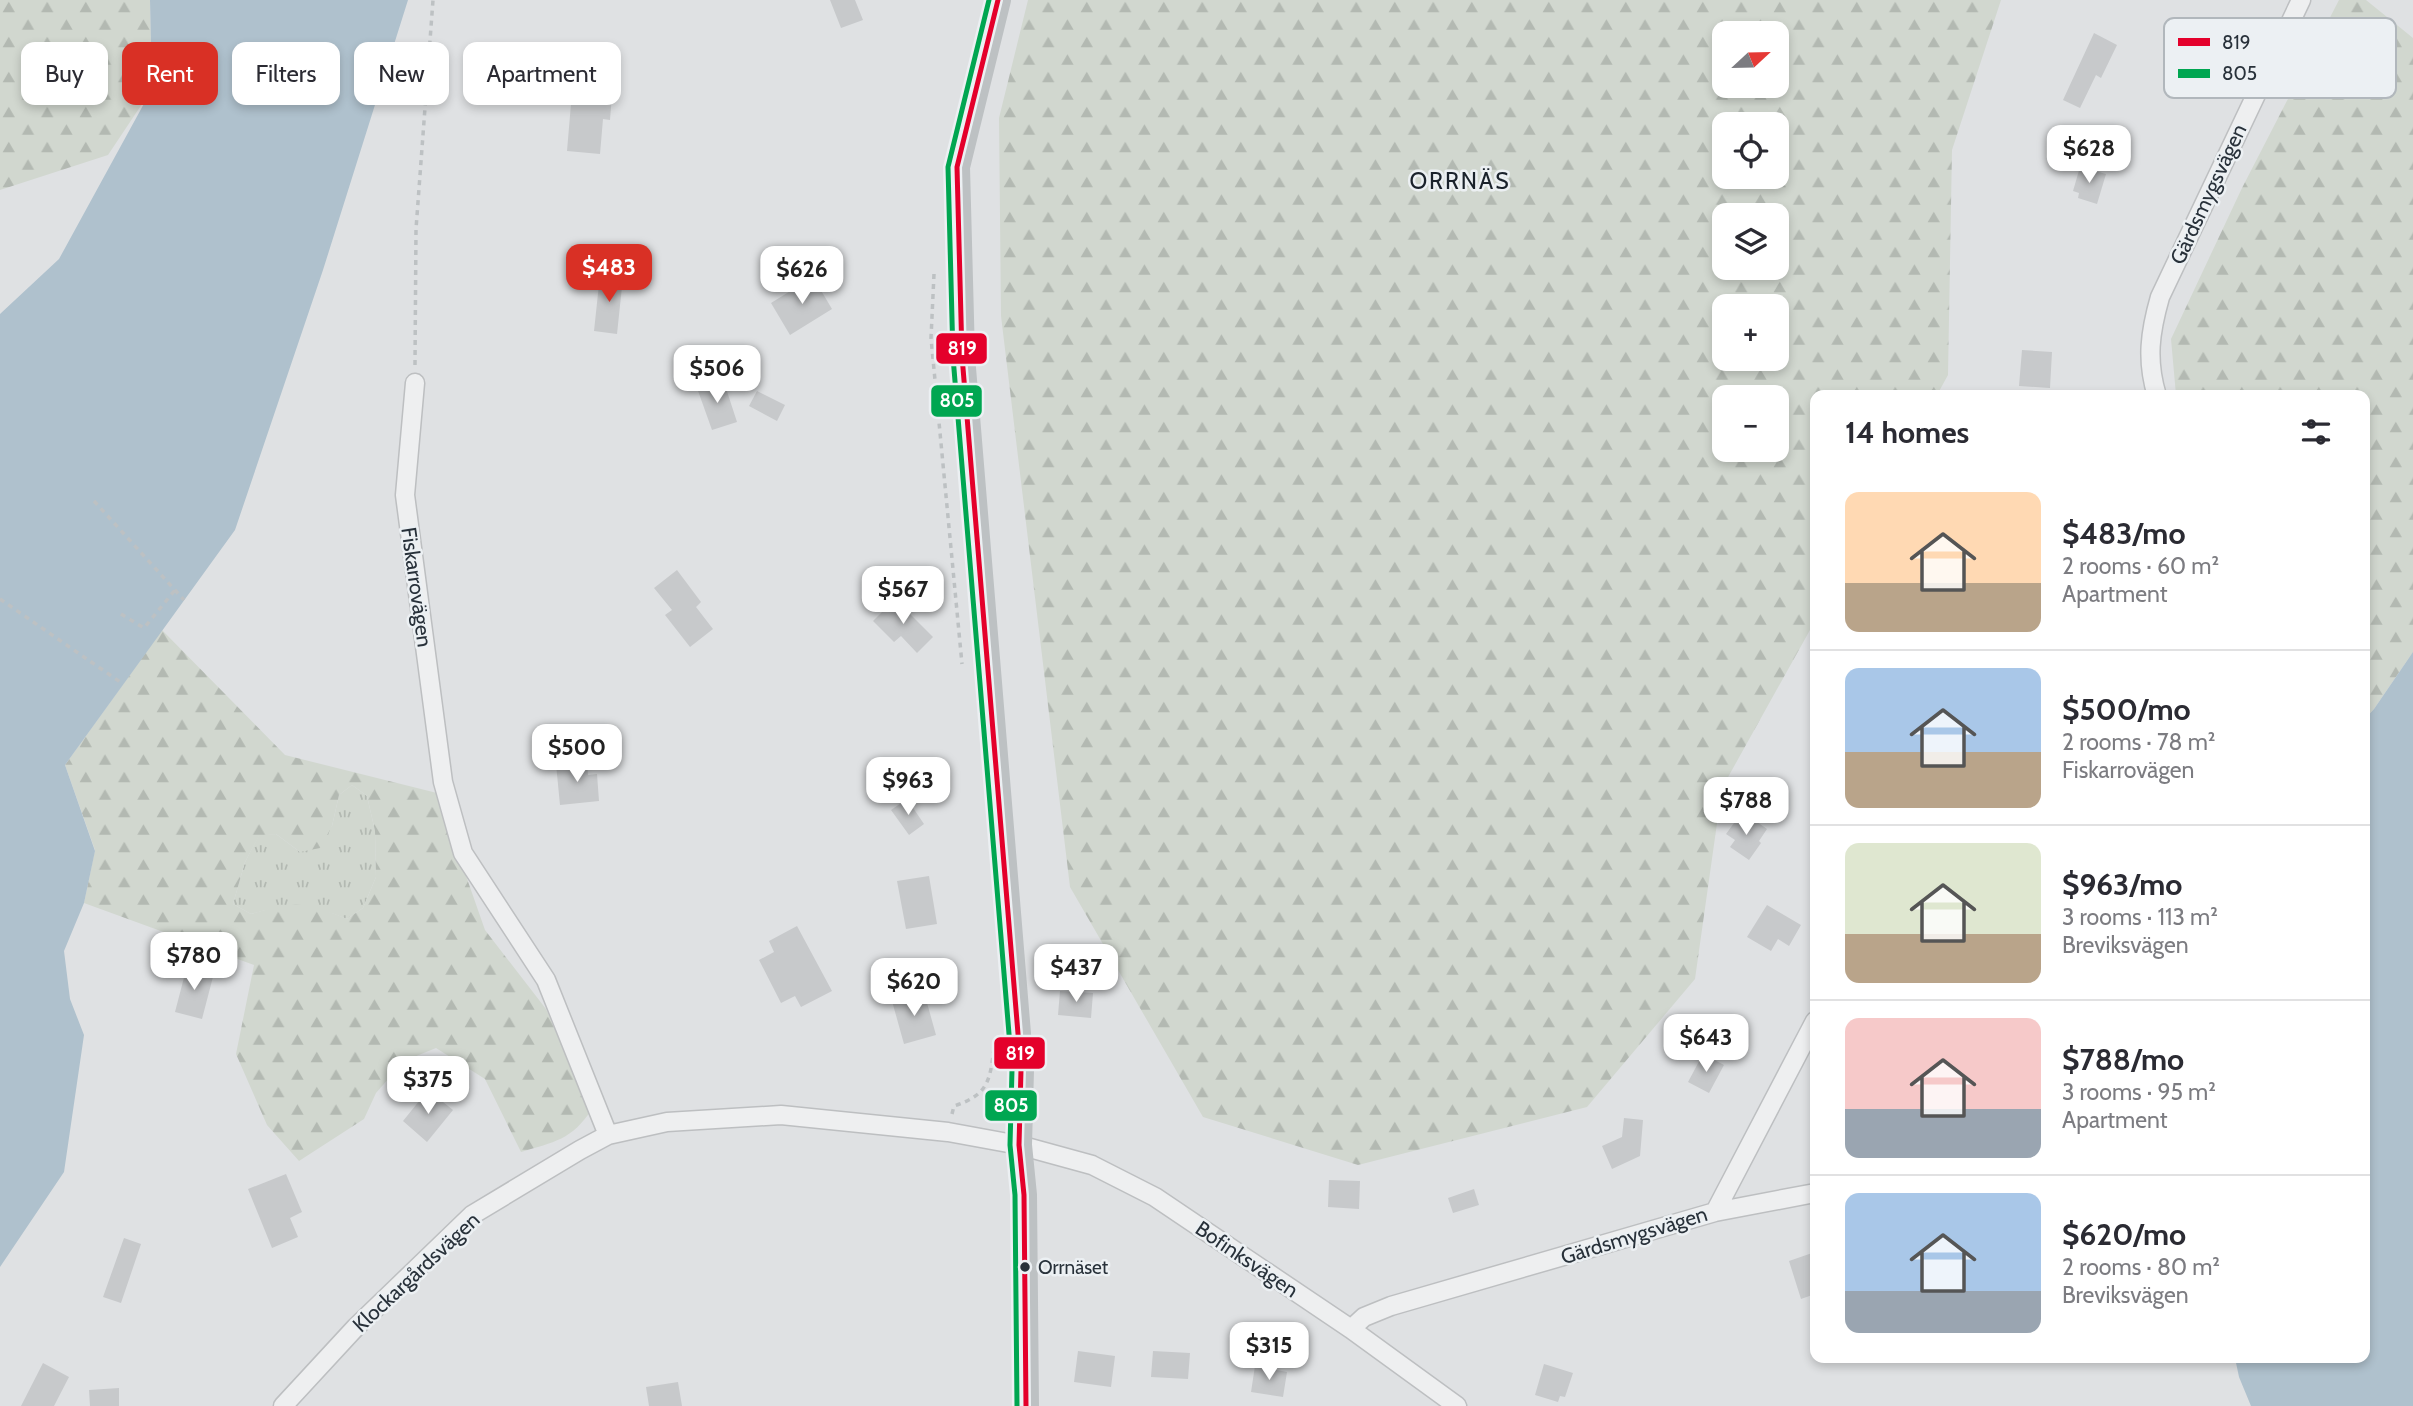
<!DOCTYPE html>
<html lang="en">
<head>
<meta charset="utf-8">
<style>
	:root { --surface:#fff; --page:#f2f2f3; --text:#2b2b33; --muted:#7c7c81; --line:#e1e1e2; --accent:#d93025 }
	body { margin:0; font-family:Cabin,sans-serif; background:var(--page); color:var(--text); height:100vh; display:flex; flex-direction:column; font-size:26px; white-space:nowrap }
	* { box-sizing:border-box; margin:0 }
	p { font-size:23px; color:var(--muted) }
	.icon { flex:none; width:38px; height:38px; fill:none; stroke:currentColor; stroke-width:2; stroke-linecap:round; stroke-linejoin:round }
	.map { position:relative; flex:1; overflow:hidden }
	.details { position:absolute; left:1810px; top:390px; width:560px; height:973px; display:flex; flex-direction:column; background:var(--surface); border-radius:14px; box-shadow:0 4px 10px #0003 }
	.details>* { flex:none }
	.guide { position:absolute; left:21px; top:42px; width:665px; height:63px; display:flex; gap:14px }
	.needle { width:46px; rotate:68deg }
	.fabs { position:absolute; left:1712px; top:21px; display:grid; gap:14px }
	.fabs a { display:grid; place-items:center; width:77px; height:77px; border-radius:14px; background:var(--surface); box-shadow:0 4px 10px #0003; font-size:35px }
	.price { position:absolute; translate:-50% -60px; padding:0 16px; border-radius:14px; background:#fff; color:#222; font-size:23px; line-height:46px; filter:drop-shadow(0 2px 4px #0008) }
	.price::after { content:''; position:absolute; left:50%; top:42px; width:21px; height:16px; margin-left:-10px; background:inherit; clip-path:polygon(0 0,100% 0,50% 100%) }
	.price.active { background:var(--accent); color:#fff }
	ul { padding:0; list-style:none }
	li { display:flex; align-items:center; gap:21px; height:175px; padding:0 35px }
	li+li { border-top:2px solid var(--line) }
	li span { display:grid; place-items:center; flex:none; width:196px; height:140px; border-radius:14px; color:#555 }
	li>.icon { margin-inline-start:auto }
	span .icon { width:84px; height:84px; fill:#fffc; stroke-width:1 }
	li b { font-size:30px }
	h2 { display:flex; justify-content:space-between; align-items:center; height:84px; padding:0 35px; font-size:30px }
	.tag { padding:0 24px; border-radius:14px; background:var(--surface); box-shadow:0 4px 10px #0003; font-size:24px; line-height:63px }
	.tag.active { background:var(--accent); color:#fff }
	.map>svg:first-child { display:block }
</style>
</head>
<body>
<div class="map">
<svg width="2413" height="1406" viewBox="0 0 2413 1406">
	<defs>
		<pattern id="grass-tufts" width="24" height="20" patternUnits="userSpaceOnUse" patternTransform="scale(1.75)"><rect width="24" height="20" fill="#d1d7cf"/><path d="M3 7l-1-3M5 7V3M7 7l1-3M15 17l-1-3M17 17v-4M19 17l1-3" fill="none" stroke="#b3b9b2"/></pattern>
		<pattern id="forest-firs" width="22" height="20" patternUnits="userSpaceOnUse" patternTransform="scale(1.75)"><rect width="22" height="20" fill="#d1d7cf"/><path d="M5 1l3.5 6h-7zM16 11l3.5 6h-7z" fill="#b3b9b2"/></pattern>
	</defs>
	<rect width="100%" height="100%" fill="#dfe1e3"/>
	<path fill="url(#grass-tufts)" d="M 352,785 L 367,796 L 375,831 L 376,877 L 363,908 L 347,919 C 314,905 285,904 251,914 L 233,904 L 245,862 L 259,835 L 276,834 L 300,852 L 332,826 L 339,795 Z"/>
	<path fill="url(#forest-firs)" fill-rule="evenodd" d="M 0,0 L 150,0 L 152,89 L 108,155 L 0,190 Z
		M 1028,0 L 2001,0 L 1952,150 L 1948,375 L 1937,395 L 1815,396 L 1815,621 L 1722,788 L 1695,979 L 1587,1107 L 1358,1165 L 1203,1117 L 1070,887 L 1001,316 L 999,118 ZM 1724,33 L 1776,33 L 1776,86 L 1724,86 ZM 1724,124 L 1776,124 L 1776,177 L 1724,177 ZM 1724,215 L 1776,215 L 1776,268 L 1724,268 ZM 1724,306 L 1776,306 L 1776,359 L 1724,359 ZM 1724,397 L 1776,397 L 1776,450 L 1724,450 Z
		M 2339,0 L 2366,0 L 2413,38 L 2413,652 L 2374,709 L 2364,720 L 2364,396 L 2176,395 L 2171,339 L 2242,188 Z
		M 162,630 L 285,755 L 437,793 L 485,930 L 546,1009 L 592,1109 C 572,1140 554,1142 521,1152 L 485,1079 L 436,1048 L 404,1061 L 376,1093 L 364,1119 L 299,1161 L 267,1125 L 236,1054 L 254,965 L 84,903 L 95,850 L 65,765 ZM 352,785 L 367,796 L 375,831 L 376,877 L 363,908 L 347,919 C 304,901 295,901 251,914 L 233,904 L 245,862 L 259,836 L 276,834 L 300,852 L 320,848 L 332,826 L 339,795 Z"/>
	<path fill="#afc1cd" d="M 150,0 L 408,0 L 323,270 L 235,530 L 65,765 L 95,851 L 84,903 L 64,951 L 70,999 L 84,1035 L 64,1172 L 0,1267 L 0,314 L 59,259 L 152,89 Z
		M 2413,652 L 2413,1406 L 2251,1406 L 2239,1377 L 2235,1358 L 2364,1358 L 2364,720 L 2374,709 Z"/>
	<path fill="#c7c9cb" d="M 830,0 L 855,0 L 863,20 L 841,28 Z
		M 2094,33 L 2117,45 L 2101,78 L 2096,75 L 2080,108 L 2063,100 Z
		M 555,65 L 577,66 L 576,84 L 554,82 Z
		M 572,92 L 612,95 L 610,120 L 603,119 L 600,154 L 567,151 Z
		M 2080,167 L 2106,174 L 2097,204 L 2078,198 L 2079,193 L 2073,191 Z
		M 600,275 L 623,277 L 617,334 L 594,331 Z
		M 813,277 L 832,309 L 790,335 L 771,303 Z
		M 2022,350 L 2052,352 L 2050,388 L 2019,386 Z
		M 723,379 L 737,422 L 712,430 L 697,388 Z
		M 757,391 L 785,405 L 777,421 L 749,406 Z
		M 677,570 L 701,602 L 696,607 L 713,629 L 690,647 L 665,615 L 672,610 L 654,588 Z
		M 895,599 L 933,637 L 917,653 L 901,636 L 894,642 L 873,621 Z
		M 587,761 L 588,775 L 597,774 L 599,801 L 560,805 L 556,764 Z
		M 907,799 L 924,824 L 909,835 L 891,810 Z
		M 1750,817 L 1767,829 L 1759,841 L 1761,843 L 1749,860 L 1730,847 L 1735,840 L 1726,834 L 1737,819 L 1745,824 Z
		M 929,876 L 937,924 L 906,929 L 897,881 Z
		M 1767,905 L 1801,925 L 1789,946 L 1778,939 L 1771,951 L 1747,937 Z
		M 797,926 L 832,991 L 801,1007 L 795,996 L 781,1003 L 759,960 L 774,952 L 769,941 Z
		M 187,966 L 214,973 L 202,1019 L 175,1012 Z
		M 1060,991 L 1093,993 L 1091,1018 L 1058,1015 Z
		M 924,992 L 936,1035 L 904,1044 L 892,1001 Z
		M 1703,1054 L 1724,1065 L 1709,1093 L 1688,1082 Z
		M 428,1090 L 453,1110 L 427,1142 L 403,1121 Z
		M 1624,1118 L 1643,1120 L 1640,1156 L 1612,1169 L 1602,1146 L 1622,1137 Z
		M 286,1174 L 302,1212 L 290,1218 L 298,1237 L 272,1248 L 248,1189 Z
		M 1329,1180 L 1360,1181 L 1359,1209 L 1328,1207 Z
		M 1474,1189 L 1479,1205 L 1453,1213 L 1448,1198 Z
		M 124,1238 L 141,1244 L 121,1303 L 103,1297 Z
		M 1815,1252 L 1815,1294 L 1801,1299 L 1789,1261 Z
		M 1078,1351 L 1115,1356 L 1111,1387 L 1074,1382 Z
		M 1153,1351 L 1190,1353 L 1188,1379 L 1151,1377 Z
		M 43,1363 L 69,1377 L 54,1406 L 21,1406 Z
		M 1544,1364 L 1573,1373 L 1565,1397 L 1560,1396 L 1558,1402 L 1535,1395 Z
		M 1255,1366 L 1287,1372 L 1283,1397 L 1251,1392 Z
		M 678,1382 L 682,1406 L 649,1406 L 646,1387 Z
		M 119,1388 L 119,1406 L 90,1406 L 89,1390 Z"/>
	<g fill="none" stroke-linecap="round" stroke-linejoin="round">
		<g stroke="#bdbfc1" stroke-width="21">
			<path id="street" d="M 415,383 L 405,495 L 443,782 L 463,853 L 546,980 L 608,1135
				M 2157,396 C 2146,360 2150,332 2160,297 L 2301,0
				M 1715,1212 L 1815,1193
				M 1351,1329 L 1364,1317 L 1391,1306 L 1715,1212 L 1815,1021
				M 283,1406 L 356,1327 L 472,1215 L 580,1150 L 608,1135 L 667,1122 L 781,1115 L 948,1132 L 1019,1145 L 1092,1165 L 1155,1197 L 1351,1329 L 1457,1406"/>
		</g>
		<path stroke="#bdc1c3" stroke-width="3.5" stroke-dasharray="5 5" stroke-linecap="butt" d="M 934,274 L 931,338 L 962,664
			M 415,365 L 416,229 L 433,0
			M 94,501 L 184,600
			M 0,599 L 123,684
			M 121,614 L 144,628 L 175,590
			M 952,1114 L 954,1106 C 988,1095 990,1081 994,1048"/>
		<use href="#street" stroke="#eeeff0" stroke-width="18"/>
		<path stroke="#bdc1c3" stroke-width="26" d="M 998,0 L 957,167 L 962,356 L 1021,1070 L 1019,1145 L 1024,1195 L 1026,1406"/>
		<g stroke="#ecf0f3" stroke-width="10">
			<path id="bus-1" d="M 998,0 L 957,167 L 962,356 L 1021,1070 L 1019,1145 L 1024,1195 L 1026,1406"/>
		</g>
		<g stroke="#ecf0f3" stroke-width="10">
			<path id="bus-2" d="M 989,0 L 948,167 L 953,357 L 1012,1070 L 1010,1145 L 1015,1195 L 1017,1406"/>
		</g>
		<use href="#bus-1" stroke="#e4002b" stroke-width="5"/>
		<use href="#bus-2" stroke="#00a651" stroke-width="5"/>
	</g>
	<circle fill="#28313a" stroke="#ecf0f3" stroke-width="2.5" cx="1025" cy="1267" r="6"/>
	<g text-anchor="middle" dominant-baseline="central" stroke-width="5" stroke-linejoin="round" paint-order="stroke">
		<g font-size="19" fill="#28313a" stroke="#ecf0f3" text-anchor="start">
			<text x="1038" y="1267">Orrnäset</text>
		</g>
		<g font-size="21" fill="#28313a" stroke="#ecf0f3">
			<text transform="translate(2208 194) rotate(-65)">Gärdsmygsvägen</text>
			<text transform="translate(417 587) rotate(82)">Fiskarrovägen</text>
			<text transform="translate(1634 1235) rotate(-17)">Gärdsmygsvägen</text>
			<text transform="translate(1247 1259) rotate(34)">Bofinksvägen</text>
			<text transform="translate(416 1272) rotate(-43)">Klockargårdsvägen</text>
		</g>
		<g font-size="23" letter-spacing="2" fill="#1a222b" stroke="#ecf0f3">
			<text x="1460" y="181">ORRNÄS</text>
		</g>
	</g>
	<rect x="2164" y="18" width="232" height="80" rx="10" fill="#ecf0f3" stroke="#b1b7bc" stroke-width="2"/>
	<rect x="2178" y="38" width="32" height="8" fill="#e4002b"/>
	<rect x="2178" y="69" width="32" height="9" fill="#00a651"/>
	<g font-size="19" fill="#28313a">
		<text x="2222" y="49">819</text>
		<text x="2222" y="80">805</text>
	</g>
	<g stroke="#ecf0f3" stroke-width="2.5">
		<rect x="935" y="332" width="53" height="33" rx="7" fill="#e4002b"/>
		<rect x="930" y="384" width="53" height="34" rx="7" fill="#00a651"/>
		<rect x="993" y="1036" width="53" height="34" rx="7" fill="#e4002b"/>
		<rect x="984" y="1089" width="54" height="33" rx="7" fill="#00a651"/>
	</g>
	<g font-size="19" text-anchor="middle" font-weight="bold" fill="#fff">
		<text x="962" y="355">819</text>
		<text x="957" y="407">805</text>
		<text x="1020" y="1060">819</text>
		<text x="1011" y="1112">805</text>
	</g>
</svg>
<div class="fabs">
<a><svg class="needle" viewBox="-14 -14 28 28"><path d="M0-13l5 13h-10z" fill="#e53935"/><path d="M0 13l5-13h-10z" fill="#7c7c81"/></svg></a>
<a><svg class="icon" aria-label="locate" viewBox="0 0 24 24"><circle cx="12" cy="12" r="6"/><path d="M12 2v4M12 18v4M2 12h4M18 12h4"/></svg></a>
<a><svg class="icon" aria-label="layers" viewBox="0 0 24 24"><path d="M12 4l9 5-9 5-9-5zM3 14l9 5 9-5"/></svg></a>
<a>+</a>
<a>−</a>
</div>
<b class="price" style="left:2089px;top:185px">$628</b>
<b class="price active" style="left:609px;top:304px">$483</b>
<b class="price" style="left:802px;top:306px">$626</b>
<b class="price" style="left:717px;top:405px">$506</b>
<b class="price" style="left:903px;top:626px">$567</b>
<b class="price" style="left:577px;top:784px">$500</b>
<b class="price" style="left:908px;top:817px">$963</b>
<b class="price" style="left:1746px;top:837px">$788</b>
<b class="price" style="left:194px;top:992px">$780</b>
<b class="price" style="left:1076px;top:1004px">$437</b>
<b class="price" style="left:914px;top:1018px">$620</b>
<b class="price" style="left:1706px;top:1074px">$643</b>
<b class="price" style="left:428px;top:1116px">$375</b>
<b class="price" style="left:1269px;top:1382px">$315</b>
<div class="guide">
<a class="tag">Buy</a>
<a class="tag active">Rent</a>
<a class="tag">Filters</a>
<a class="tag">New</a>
<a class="tag">Apartment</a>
</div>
<section class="details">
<h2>14 homes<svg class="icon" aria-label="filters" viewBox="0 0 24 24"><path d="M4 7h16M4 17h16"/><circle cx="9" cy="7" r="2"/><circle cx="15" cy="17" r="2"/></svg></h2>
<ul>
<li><span style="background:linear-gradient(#ffd9b3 65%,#b9a48a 0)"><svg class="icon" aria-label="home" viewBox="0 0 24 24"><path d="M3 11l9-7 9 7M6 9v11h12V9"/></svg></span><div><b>$483/mo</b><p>2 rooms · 60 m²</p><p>Apartment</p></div></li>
<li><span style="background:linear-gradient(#a9c7e8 60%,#b9a48a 0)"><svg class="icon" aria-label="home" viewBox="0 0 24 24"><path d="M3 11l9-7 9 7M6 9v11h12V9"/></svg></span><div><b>$500/mo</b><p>2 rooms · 78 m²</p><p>Fiskarrovägen</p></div></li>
<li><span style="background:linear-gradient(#dfe7d0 65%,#b9a48a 0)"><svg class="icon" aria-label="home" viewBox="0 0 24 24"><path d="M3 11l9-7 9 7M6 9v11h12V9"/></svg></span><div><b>$963/mo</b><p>3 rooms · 113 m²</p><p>Breviksvägen</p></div></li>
<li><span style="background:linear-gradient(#f6c9c9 65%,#9aa5b1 0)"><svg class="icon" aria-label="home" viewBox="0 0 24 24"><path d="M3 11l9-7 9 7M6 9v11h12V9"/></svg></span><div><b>$788/mo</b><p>3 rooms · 95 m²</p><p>Apartment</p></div></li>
<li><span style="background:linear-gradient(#a9c7e8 70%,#9aa5b1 0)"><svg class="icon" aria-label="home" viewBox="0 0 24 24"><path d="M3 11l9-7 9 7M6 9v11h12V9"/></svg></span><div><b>$620/mo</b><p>2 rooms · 80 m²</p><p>Breviksvägen</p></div></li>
</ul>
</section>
</div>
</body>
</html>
